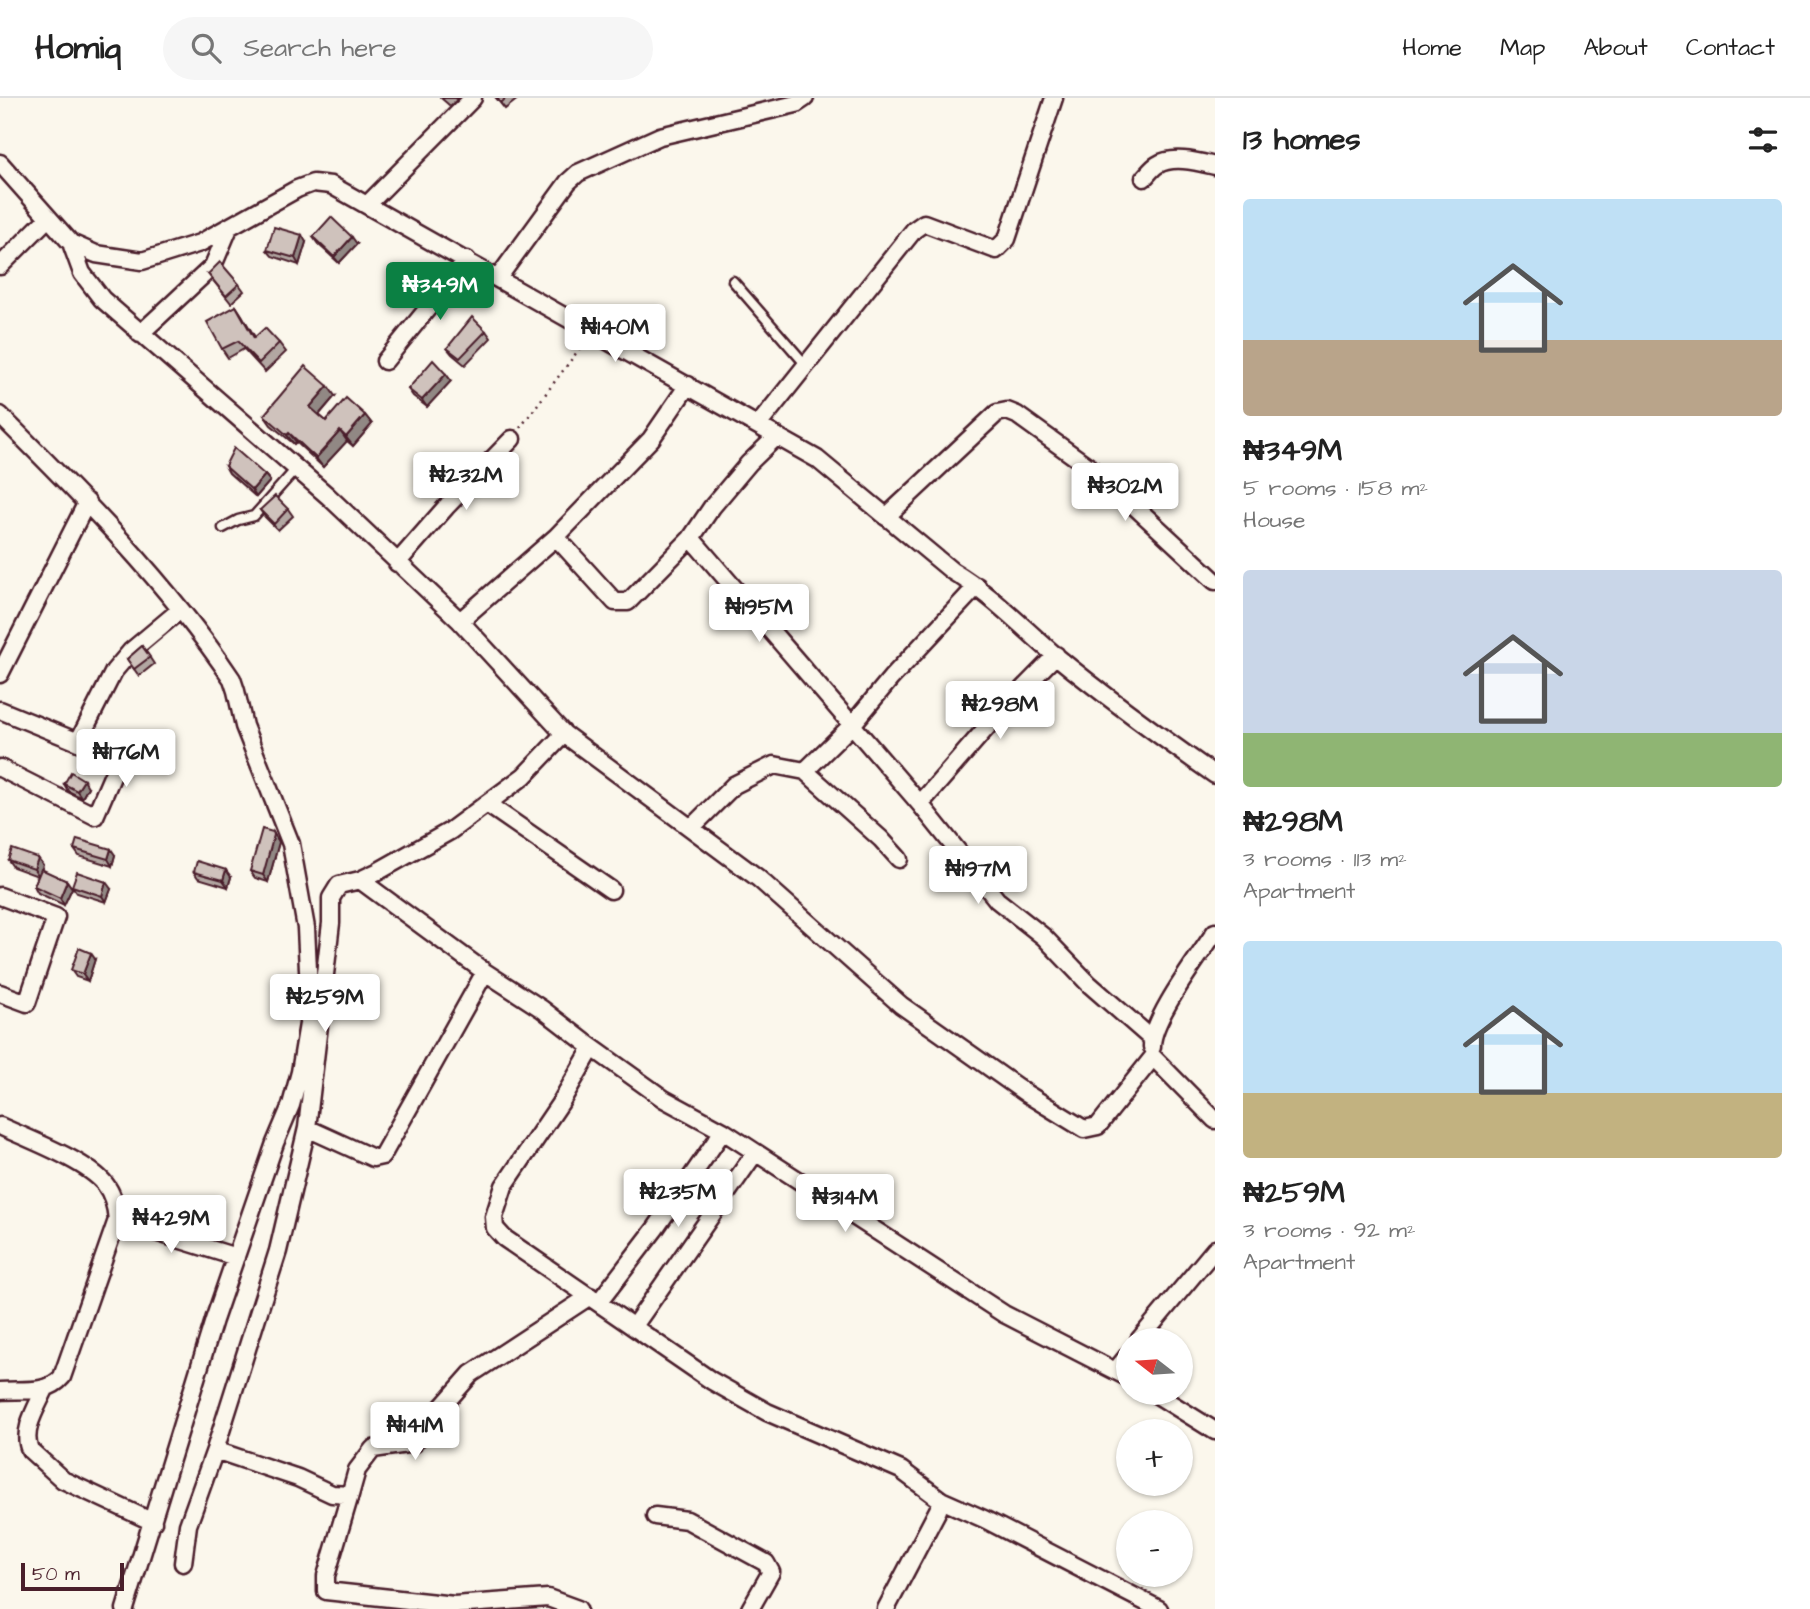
<!DOCTYPE html>
<html lang="en">
<head>
<meta charset="utf-8">
<style>
	:root { --surface:#fff; --page:#f6f6f6; --text:#222; --muted:#767676; --line:#e0e0e0; --accent:#0b8043 }
	body { margin:0; font-family:"Architects Daughter",sans-serif; background:var(--page); color:var(--text); height:100vh; display:flex; flex-direction:column; font-size:26px; white-space:nowrap }
	* { box-sizing:border-box; margin:0 }
	p { font-size:23px; color:var(--muted) }
	.icon { flex:none; width:38px; height:38px; fill:none; stroke:currentColor; stroke-width:2; stroke-linecap:round; stroke-linejoin:round }
	.map { position:relative; flex:1; overflow:hidden }
	.drawer { display:flex; flex-direction:column; background:var(--surface); width:595px }
	.drawer>* { flex:none }
	.needle { width:46px; rotate:287deg }
	.controls { position:absolute; left:1116px; top:1230px; display:grid; gap:14px }
	.controls a { display:grid; place-items:center; width:77px; height:77px; border-radius:50%; background:var(--surface); box-shadow:0 2px 5px #0004; font-size:35px }
	.scale { position:absolute; left:21px; bottom:18px; width:103px; box-sizing:border-box; padding-left:7px; border:4px solid #4a1f2b; border-top:0; font-size:19px; line-height:24px; white-space:nowrap; color:#4a1f2b; -webkit-text-stroke:5px #fbf7ec; paint-order:stroke }
	.price { position:absolute; translate:-50% -60px; padding:0 16px; border-radius:7px; background:#fff; color:#222; font-size:23px; line-height:46px; filter:drop-shadow(0 2px 4px #0008) }
	.price::after { content:''; position:absolute; left:50%; top:42px; width:21px; height:16px; margin-left:-10px; background:inherit; clip-path:polygon(0 0,100% 0,50% 100%) }
	.price.on { background:var(--accent); color:#fff }
	ul { padding:0; list-style:none }
	li { display:grid; align-content:center; gap:14px; height:371px; padding:0 28px }
	li span { display:grid; place-items:center; height:217px; border-radius:7px; color:#555 }
	li>.icon { margin-inline-start:auto }
	span .icon { width:126px; height:126px; fill:#fffc; stroke-width:1 }
	li b { font-size:30px }
	h2 { display:flex; justify-content:space-between; align-items:center; height:84px; padding:0 28px; font-size:30px }
	header { display:flex; align-items:center; gap:42px; box-sizing:border-box; height:98px; padding:0 35px; background:var(--surface); border-bottom:2px solid var(--line) }
	header strong { font-size:33px }
	nav { display:flex; gap:38px; margin-inline-start:auto; font-size:24px }
	.search { width:490px; height:63px; background:var(--page); display:flex; align-items:center; gap:18px; box-sizing:border-box; padding:0 24px; border-radius:38px; color:var(--muted); font-size:26px }
	main { display:flex; flex:1; min-height:0 }
	.map>svg:first-child { display:block }
</style>
</head>
<body>
<header>
<strong>Homiq</strong>
<div class="search"><svg class="icon" aria-label="search" viewBox="0 0 24 24"><circle cx="10" cy="10" r="6"/><path d="M15 15l6 6"/></svg>Search here</div>
<nav><a>Home</a><a>Map</a><a>About</a><a>Contact</a></nav>
</header>
<main>
<div class="map">
<svg width="1215" height="1511" viewBox="0 0 1215 1511">
	<rect width="100%" height="100%" fill="#fbf7ec"/>
	<filter id="ink" filterUnits="userSpaceOnUse"><feTurbulence type="fractalNoise" baseFrequency=".0143" numOctaves="2"/><feDisplacementMap in="SourceGraphic" scale="14" xChannelSelector="R" yChannelSelector="G"/><feConvolveMatrix kernelMatrix="1 2 1 2 8 2 1 2 1" color-interpolation-filters="sRGB"/></filter>
	<g filter="url(#ink)">
		<g fill="none" stroke-linecap="round" stroke-linejoin="round">
			<g stroke="#4a1f2b" stroke-width="13">
				<path id="lane" d="M 733,183 L 806,267
					M 223,430 L 238,422 L 254,418 L 296,371"/>
			</g>
			<g stroke="#4a1f2b" stroke-width="21">
				<path id="street" d="M 0,65 L 71,145 L 96,156 L 142,163 L 200,145 L 297,91 L 313,85 L 331,87 L 817,361 L 952,473 C 991,496 1022,529 1056,558 C 1107,600 1161,639 1215,677
					M 1144,80 C 1148,76 1152,70 1157,67 C 1173,57 1198,64 1215,68
					M 368,106 L 473,0
					M 71,145 L 82,175 L 102,201 L 328,398 L 460,523 L 564,636 L 758,780 L 901,907 L 1027,996 L 1084,1031 L 1098,1028 L 1153,959 L 1215,1022
					M 0,168 L 47,121
					M 498,180 L 568,84 L 578,75 L 660,38 L 796,6 L 805,0
					M 140,236 L 213,168 L 229,130
					M 385,263 L 467,162
					M 0,317 C 83,400 166,483 232,581 L 236,593 L 244,628 L 291,746 L 306,830 L 310,914 L 300,974 L 291,1007 L 275,1045 L 214,1222 L 125,1511
					M 759,326 L 914,132 L 924,125 L 996,152 L 1007,141 L 1054,0
					M 886,419 L 997,315 L 1007,313 L 1017,317 L 1103,379 L 1215,483
					M 556,439 L 615,504 L 628,504 L 691,440 L 712,409 L 749,365 L 777,338
					M 691,440 L 920,706 L 997,802 L 1044,839 L 1089,886 L 1152,941
					M 397,465 L 446,409 L 512,341
					M 460,523 L 556,439 L 616,377 L 651,341 L 688,287
					M 0,576 L 87,404
					M 0,612 L 110,657 L 116,661 L 117,667 L 95,718 L 0,670
					M 78,644 L 114,573 L 131,553 L 180,512
					M 805,673 L 881,741 L 899,761
					M 487,706 L 611,792
					M 920,706 L 1001,613 L 1056,557
					M 691,730 L 734,687 L 774,667 L 805,673 L 852,627 L 891,580 L 977,488
					M 360,782 L 485,874 L 542,911 L 590,948 L 588,957 L 561,1004 L 504,1088 L 494,1119 L 495,1130 L 504,1140 L 712,1283 L 767,1314 L 901,1372 L 941,1402 L 938,1412 L 886,1511
					M 0,798 L 56,819 L 27,905 L 0,895
					M 590,948 L 664,1001 L 723,1033 L 1004,1216 L 1129,1280
					M 1152,949 C 1151,921 1199,859 1215,834
					M 0,1028 C 28,1041 87,1063 105,1086 C 113,1096 116,1110 117,1122 L 62,1279 C 47,1297 21,1291 0,1293
					M 307,1030 L 373,1060 L 382,1058 L 485,874
					M 117,1122 L 236,1159
					M 599,1204 L 655,1131 L 723,1033
					M 634,1228 L 755,1055
					M 1139,1242 L 1215,1151
					M 1116,1272 L 1129,1256
					M 45,1291 C 37,1309 21,1333 30,1352 L 63,1382 L 153,1424
					M 1154,1295 L 1215,1333
					M 215,1352 L 298,1380 L 332,1396 L 350,1397 L 357,1372 L 373,1351 L 414,1345 L 434,1318 L 471,1276 L 590,1198
					M 350,1397 L 326,1478 L 326,1493 L 454,1507 L 548,1500 L 578,1511
					M 941,1402 L 984,1421 L 1159,1511
					M 655,1418 L 687,1422 L 766,1465 L 771,1474 L 750,1511
					M 183,1465 L 188,1427 L 215,1352 L 278,1153 L 307,1030 L 331,825 L 331,800 L 339,787 L 360,782 L 377,774 L 450,733 L 524,678 L 564,636"/>
			</g>
			<path stroke="#4a1f2b" stroke-width="2.5" stroke-dasharray="2 5" stroke-linecap="butt" d="M 520,330 L 583,246"/>
			<use href="#lane" stroke="#fbf7ec" stroke-width="8"/>
			<use href="#street" stroke="#fbf7ec" stroke-width="16"/>
		</g>
		<path fill="#b2a7a2" stroke="#4a1f2b" stroke-width="2" d="M 441,0 L 459,0 L 450,8 Z
			M 496,0 L 519,0 L 505,11 Z
			M 313,139 L 357,146 L 339,165 L 318,146 Z
			M 306,144 L 299,167 L 272,158 L 267,152 Z
			M 208,176 L 239,186 L 244,193 L 231,205 Z
			M 236,208 L 255,239 L 279,245 L 286,254 L 265,274 L 244,251 L 228,260 L 222,251 Z
			M 486,233 L 491,240 L 465,267 L 452,256 L 447,250 Z
			M 446,276 L 451,283 L 427,309 L 413,298 L 408,291 Z
			M 335,298 L 319,317 L 326,323 L 365,317 L 372,326 L 353,348 L 347,343 L 323,369 L 296,344 L 294,346 L 271,327 L 264,317 Z
			M 225,368 L 265,377 L 270,383 L 256,399 L 229,375 Z
			M 288,411 L 293,418 L 278,432 L 265,419 L 260,412 Z
			M 142,548 L 154,566 L 139,578 L 127,561 Z
			M 64,686 L 88,689 L 82,700 L 68,693 Z
			M 278,741 L 279,744 L 268,784 L 255,780 L 250,773 Z
			M 74,751 L 115,757 L 112,768 L 79,758 Z
			M 38,760 L 43,767 L 41,772 L 67,783 L 72,790 L 64,807 L 38,795 L 34,788 L 38,778 L 13,769 L 8,762 Z
			M 194,774 L 231,779 L 228,789 L 198,780 Z
			M 72,788 L 111,791 L 106,804 L 77,795 Z
			M 95,861 L 88,883 L 76,879 L 71,872 Z"/>
		<path fill="#918884" stroke="#4a1f2b" stroke-width="2" d="M 302,137 L 306,144 L 299,167 L 295,160 Z
			M 352,139 L 357,146 L 339,165 L 334,159 Z
			M 236,208 L 242,217 L 260,249 L 254,240 Z
			M 446,276 L 451,283 L 427,309 L 422,302 Z
			M 328,288 L 335,298 L 317,319 L 310,309 Z
			M 365,317 L 372,326 L 353,348 L 346,339 Z
			M 340,333 L 347,343 L 323,369 L 316,360 Z
			M 289,335 L 296,344 L 294,346 L 287,337 Z
			M 265,377 L 270,383 L 256,399 L 252,392 Z
			M 84,682 L 88,689 L 82,700 L 77,693 Z
			M 273,734 L 279,744 L 268,784 L 263,777 Z
			M 111,751 L 115,757 L 112,768 L 108,761 Z
			M 38,760 L 43,767 L 39,778 L 34,771 Z
			M 226,772 L 231,779 L 228,789 L 223,782 Z
			M 67,783 L 72,790 L 64,807 L 60,800 Z
			M 106,784 L 111,791 L 106,804 L 102,798 Z
			M 91,855 L 95,861 L 88,883 L 83,876 Z"/>
		<path fill="#cfc2bc" stroke="#4a1f2b" stroke-width="2" d="M 497,0 L 506,0 L 501,5 Z
			M 331,119 L 352,139 L 334,159 L 313,139 Z
			M 274,129 L 302,137 L 295,160 L 267,152 Z
			M 220,164 L 239,186 L 226,198 L 208,176 Z
			M 236,208 L 254,240 L 265,230 L 279,245 L 259,265 L 238,243 L 222,251 L 207,224 Z
			M 472,219 L 486,233 L 460,260 L 447,250 Z
			M 433,262 L 446,276 L 422,302 L 408,291 Z
			M 305,268 L 328,288 L 310,309 L 326,323 L 346,300 L 365,317 L 346,339 L 340,333 L 316,360 L 289,335 L 287,337 L 264,317 Z
			M 234,350 L 265,377 L 252,392 L 225,368 Z
			M 275,398 L 288,411 L 274,426 L 260,412 Z
			M 142,548 L 150,559 L 134,571 L 127,561 Z
			M 71,674 L 84,682 L 77,693 L 64,686 Z
			M 262,731 L 273,734 L 274,737 L 263,777 L 250,773 Z
			M 77,741 L 111,751 L 108,761 L 74,751 Z
			M 12,751 L 38,760 L 34,771 L 8,762 Z
			M 197,763 L 226,772 L 223,782 L 194,774 Z
			M 41,771 L 67,783 L 60,800 L 34,788 Z
			M 77,774 L 106,784 L 102,798 L 72,788 Z
			M 79,850 L 91,855 L 83,876 L 71,872 Z"/>
	</g>
</svg>
<div class="controls">
<a><svg class="needle" viewBox="-14 -14 28 28"><path d="M0-13l5 13h-10z" fill="#e53935"/><path d="M0 13l5-13h-10z" fill="#767676"/></svg></a>
<a>+</a>
<a>−</a>
</div>
<div class="scale">50 m</div>
<b class="price on" style="left:440px;top:224px">₦349M</b>
<b class="price" style="left:615px;top:266px">₦140M</b>
<b class="price" style="left:466px;top:414px">₦232M</b>
<b class="price" style="left:1125px;top:425px">₦302M</b>
<b class="price" style="left:759px;top:546px">₦195M</b>
<b class="price" style="left:1000px;top:643px">₦298M</b>
<b class="price" style="left:126px;top:691px">₦176M</b>
<b class="price" style="left:978px;top:808px">₦197M</b>
<b class="price" style="left:325px;top:936px">₦259M</b>
<b class="price" style="left:678px;top:1131px">₦235M</b>
<b class="price" style="left:845px;top:1136px">₦314M</b>
<b class="price" style="left:171px;top:1157px">₦429M</b>
<b class="price" style="left:415px;top:1364px">₦141M</b>
</div>
<section class="drawer">
<h2>13 homes<svg class="icon" aria-label="filters" viewBox="0 0 24 24"><path d="M4 7h16M4 17h16"/><circle cx="9" cy="7" r="2"/><circle cx="15" cy="17" r="2"/></svg></h2>
<ul>
<li><span style="background:linear-gradient(#bfe0f5 65%,#b9a48a 0)"><svg class="icon" aria-label="home" viewBox="0 0 24 24"><path d="M3 11l9-7 9 7M6 9v11h12V9"/></svg></span><div><b>₦349M</b><p>5 rooms · 158 m²</p><p>House</p></div></li>
<li><span style="background:linear-gradient(#c9d6e8 75%,#8fb573 0)"><svg class="icon" aria-label="home" viewBox="0 0 24 24"><path d="M3 11l9-7 9 7M6 9v11h12V9"/></svg></span><div><b>₦298M</b><p>3 rooms · 113 m²</p><p>Apartment</p></div></li>
<li><span style="background:linear-gradient(#bfe0f5 70%,#c2b280 0)"><svg class="icon" aria-label="home" viewBox="0 0 24 24"><path d="M3 11l9-7 9 7M6 9v11h12V9"/></svg></span><div><b>₦259M</b><p>3 rooms · 92 m²</p><p>Apartment</p></div></li>
</ul>
</section>
</main>
</body>
</html>
